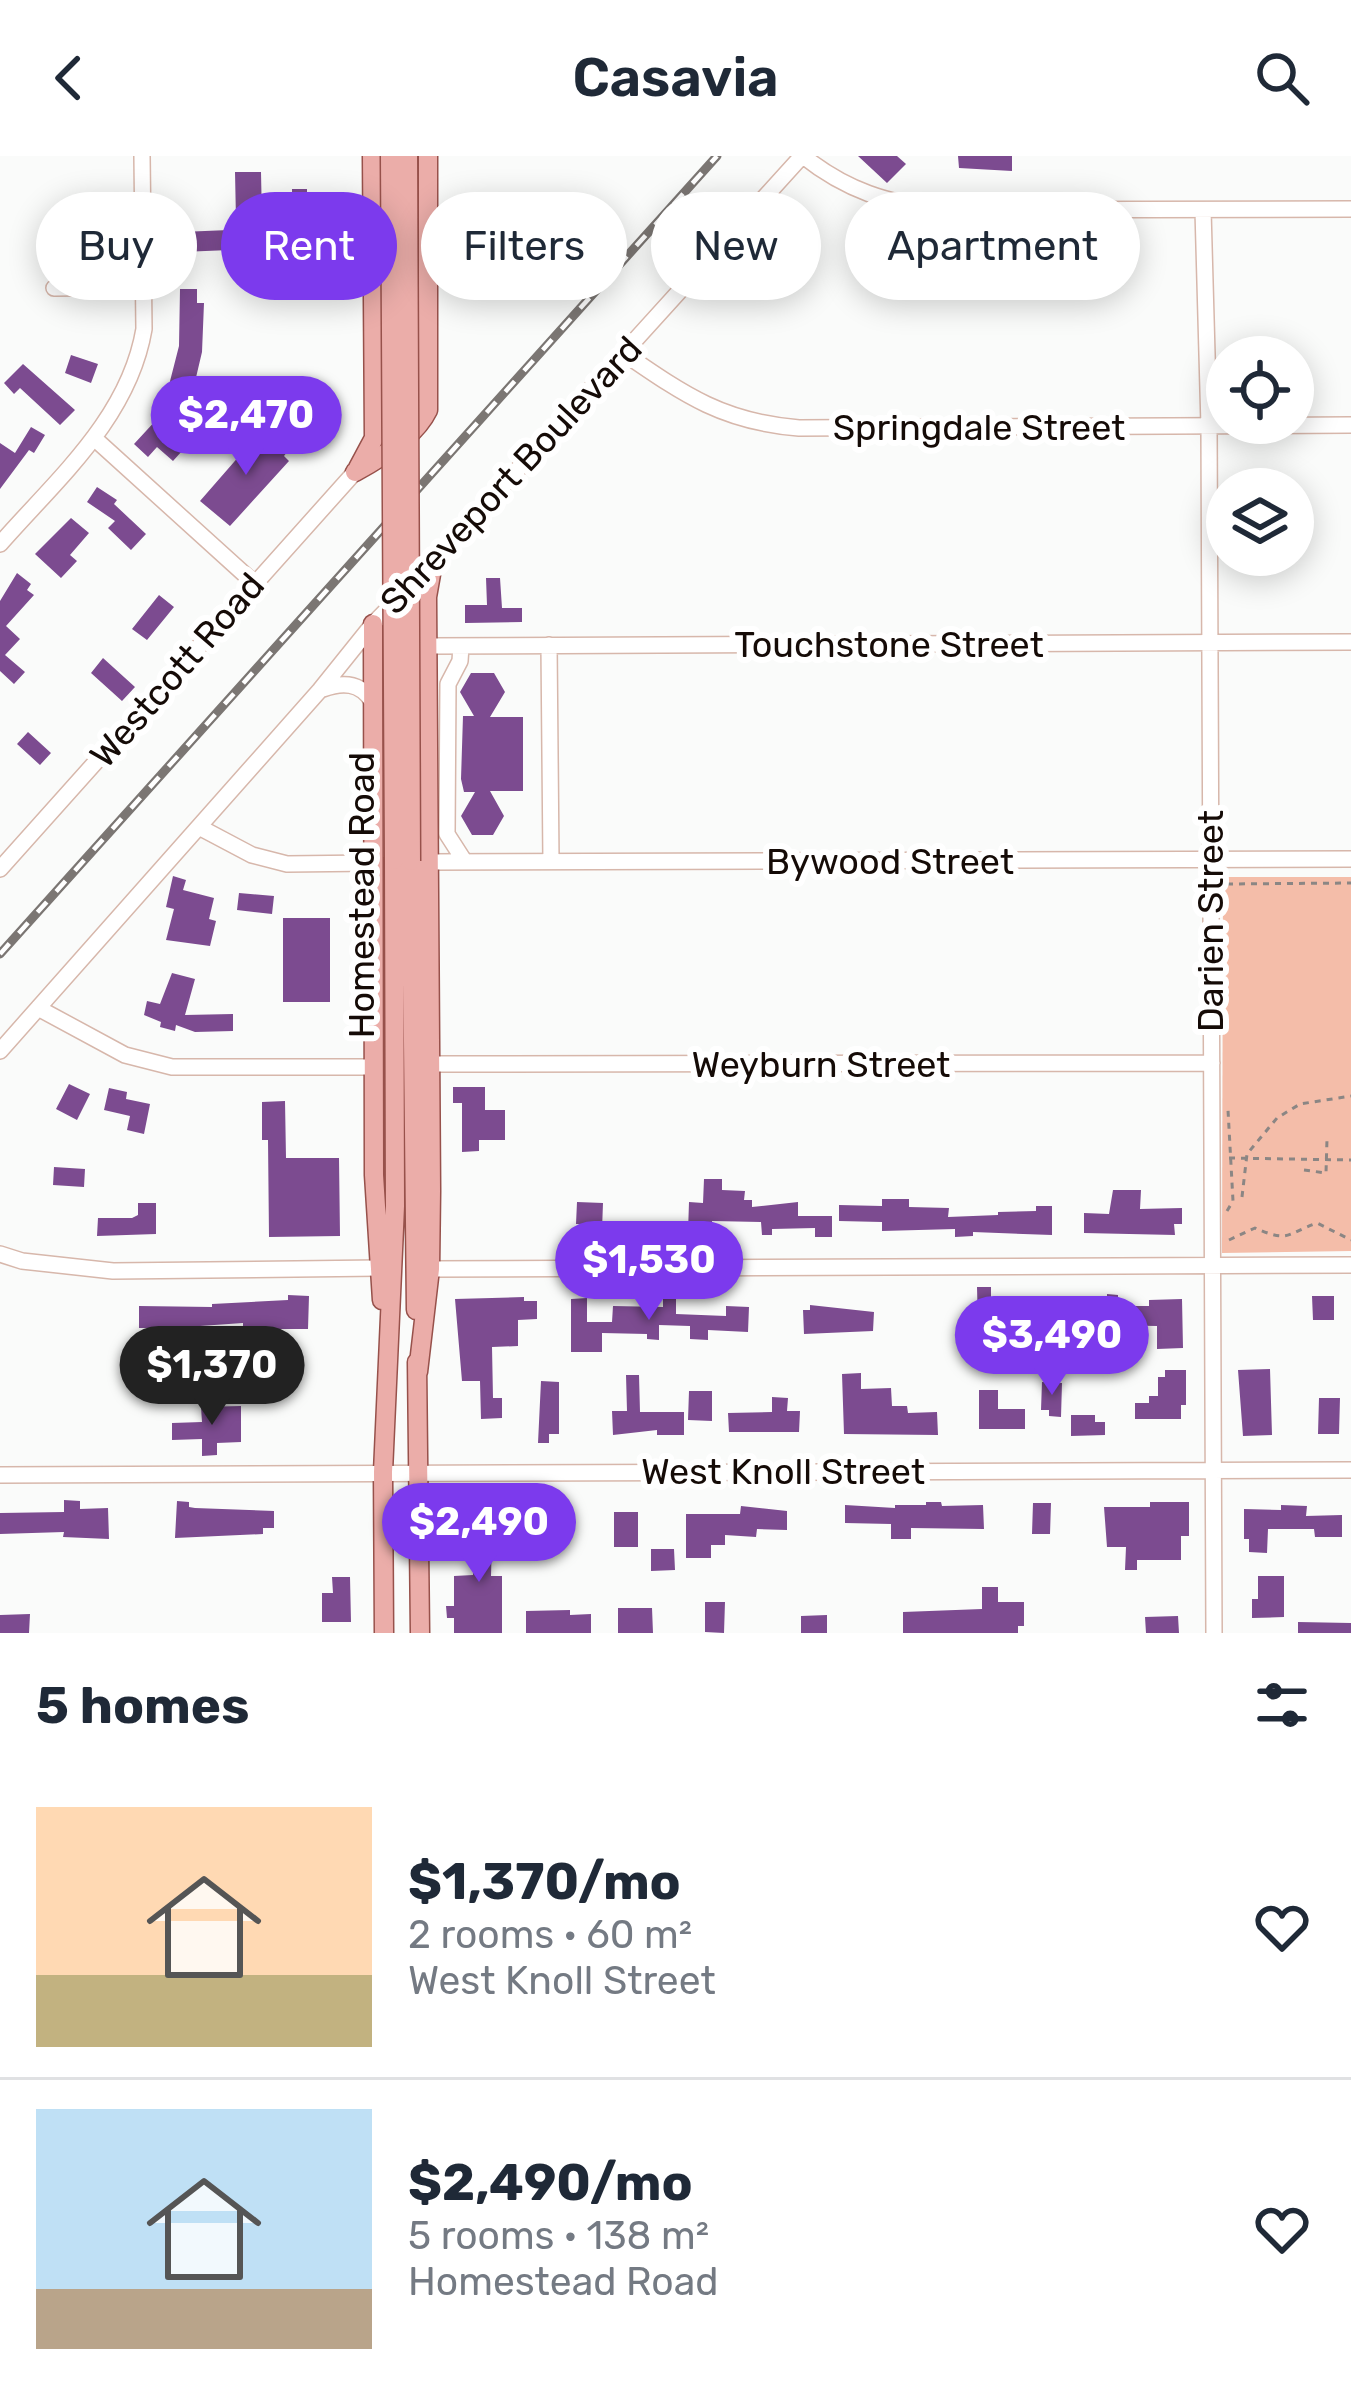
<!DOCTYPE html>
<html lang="en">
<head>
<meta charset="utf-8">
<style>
	:root { --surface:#fff; --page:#f2f2f3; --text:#1f2937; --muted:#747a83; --line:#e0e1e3; --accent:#7c3aed }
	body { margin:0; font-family:Rubik,sans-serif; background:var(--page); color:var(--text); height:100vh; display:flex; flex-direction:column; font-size:45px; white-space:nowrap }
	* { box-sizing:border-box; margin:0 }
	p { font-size:39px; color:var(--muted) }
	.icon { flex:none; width:66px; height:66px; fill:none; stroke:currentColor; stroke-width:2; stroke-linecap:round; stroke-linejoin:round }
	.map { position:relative; height:1477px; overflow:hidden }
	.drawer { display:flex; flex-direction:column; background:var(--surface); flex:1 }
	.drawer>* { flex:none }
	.guide { position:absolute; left:36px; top:36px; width:1281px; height:108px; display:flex; gap:24px }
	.tools { position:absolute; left:1206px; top:180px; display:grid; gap:24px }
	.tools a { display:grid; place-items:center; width:108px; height:108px; border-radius:50%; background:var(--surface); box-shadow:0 6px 30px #0003; font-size:60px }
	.price { position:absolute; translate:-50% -102px; padding:0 27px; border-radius:42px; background:var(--accent); color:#fff; font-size:39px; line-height:78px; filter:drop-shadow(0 3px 6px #0008) }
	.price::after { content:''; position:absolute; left:50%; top:72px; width:36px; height:27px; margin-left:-18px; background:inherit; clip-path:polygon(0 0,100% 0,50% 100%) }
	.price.active { background:#222; color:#fff }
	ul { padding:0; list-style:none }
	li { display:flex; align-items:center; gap:36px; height:300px; padding:0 36px }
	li+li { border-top:3px solid var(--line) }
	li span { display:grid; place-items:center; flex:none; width:336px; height:240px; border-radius:0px; color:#555 }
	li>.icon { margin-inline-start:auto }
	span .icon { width:144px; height:144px; fill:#fffc; stroke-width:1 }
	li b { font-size:51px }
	h2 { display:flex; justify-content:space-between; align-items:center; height:144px; padding:0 36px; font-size:51px }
	.tag { padding:0 42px; border-radius:54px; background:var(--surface); box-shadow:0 6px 30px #0003; font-size:42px; line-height:108px }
	.tag.active { background:var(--accent); color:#fff }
	header { display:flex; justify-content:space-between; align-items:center; height:156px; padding:0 36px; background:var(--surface); font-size:54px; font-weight:600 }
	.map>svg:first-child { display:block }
</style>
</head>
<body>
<header><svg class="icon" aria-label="back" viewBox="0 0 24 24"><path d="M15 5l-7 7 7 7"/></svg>Casavia<svg class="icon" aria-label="search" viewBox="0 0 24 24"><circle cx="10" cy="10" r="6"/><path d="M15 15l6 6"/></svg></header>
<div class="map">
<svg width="1351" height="1477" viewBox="0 0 1351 1477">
	<rect width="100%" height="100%" fill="#fafbfa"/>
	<path fill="#f4bda9" d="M 1223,721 L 1351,721 L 1351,1095 L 1222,1097 Z"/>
	<path fill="#7c4b90" d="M 858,0 L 897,0 L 906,8 L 887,27 Z
		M 958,0 L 1012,0 L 1012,15 L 959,12 Z
		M 235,16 L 261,16 L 262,64 L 236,64 Z
		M 292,33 L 307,33 L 307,48 L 355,48 L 355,141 L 293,141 Z
		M 229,74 L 230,94 L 181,96 L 181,76 Z
		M 951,78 L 964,78 L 964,89 L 984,89 L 984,125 L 961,125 L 961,115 L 951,115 Z
		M 112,103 L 112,119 L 51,121 L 50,104 Z
		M 180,133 L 197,133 L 197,147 L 204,147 L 202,196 L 190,247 L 196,251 L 175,289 L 182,295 L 173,305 L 157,291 L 148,301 L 134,288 L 158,262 L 154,260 L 168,233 L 179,190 Z
		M 71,199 L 98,208 L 91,227 L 65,217 Z
		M 23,208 L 75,254 L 60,269 L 20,232 L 14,238 L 4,227 Z
		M 31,271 L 45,279 L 34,297 L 29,294 L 0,333 L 0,287 L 15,297 Z
		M 262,274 L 287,296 L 284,300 L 289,305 L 230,370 L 200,345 Z
		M 97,331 L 117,344 L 114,348 L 146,378 L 131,394 L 108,372 L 115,365 L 87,346 Z
		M 71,362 L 89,377 L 70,399 L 77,405 L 61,422 L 35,398 Z
		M 17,417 L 31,428 L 27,434 L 34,439 L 6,470 L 20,483 L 5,499 L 25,516 L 14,528 L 0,515 L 0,445 Z
		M 486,422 L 500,422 L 502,452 L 522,452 L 522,466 L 465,467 L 465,449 L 487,449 Z
		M 159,439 L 174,451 L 147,484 L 132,473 Z
		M 103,502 L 135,531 L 122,545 L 91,517 Z
		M 471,517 L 494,517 L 505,536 L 490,561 L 523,561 L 523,635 L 490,635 L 504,660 L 493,679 L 472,679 L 461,660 L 475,636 L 464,636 L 461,623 L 463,560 L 474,560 L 460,536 Z
		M 28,576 L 51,597 L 40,609 L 17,588 Z
		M 173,720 L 186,724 L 183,734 L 214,742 L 209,763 L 216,765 L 210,790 L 166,784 L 174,753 L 166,751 Z
		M 239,737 L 274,740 L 272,758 L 237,754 Z
		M 283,762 L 330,762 L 330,846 L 283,846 Z
		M 172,817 L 195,823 L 185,859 L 233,858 L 233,875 L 195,876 L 176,869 L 175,875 L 160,871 L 161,866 L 144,859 L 147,845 L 160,848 Z
		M 69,928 L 90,938 L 77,964 L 56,953 Z
		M 453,931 L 485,931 L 485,954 L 505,954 L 505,984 L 479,984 L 479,995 L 462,996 L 462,947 L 453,947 Z
		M 109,932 L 127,936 L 126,943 L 150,948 L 144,978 L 127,974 L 130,960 L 104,954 Z
		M 285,945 L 286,1002 L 339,1002 L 340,1080 L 269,1081 L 268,984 L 262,984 L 262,946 Z
		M 54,1011 L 85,1013 L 84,1031 L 53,1029 Z
		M 704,1023 L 722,1023 L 722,1034 L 745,1035 L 744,1044 L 752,1044 L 752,1051 L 798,1046 L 798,1060 L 832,1060 L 832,1081 L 815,1081 L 815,1072 L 772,1073 L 772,1079 L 762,1079 L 761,1066 L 712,1065 L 712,1077 L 688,1076 L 689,1046 L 703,1047 Z
		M 1113,1034 L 1141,1034 L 1140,1053 L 1182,1052 L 1182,1068 L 1174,1068 L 1175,1079 L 1084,1077 L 1084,1057 L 1109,1058 Z
		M 882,1043 L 909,1043 L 909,1051 L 949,1052 L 948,1061 L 998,1059 L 998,1056 L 1036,1055 L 1036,1050 L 1052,1050 L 1052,1079 L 973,1076 L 973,1080 L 955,1081 L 955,1073 L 882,1075 L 882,1066 L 839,1065 L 839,1049 L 882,1050 Z
		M 577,1046 L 603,1047 L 602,1074 L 583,1074 L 583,1068 L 576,1068 Z
		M 138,1047 L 156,1047 L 156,1078 L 97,1080 L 98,1062 L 132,1062 L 138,1059 Z
		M 977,1131 L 991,1131 L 991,1145 L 1025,1144 L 1025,1149 L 1059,1150 L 1058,1176 L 1037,1175 L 1037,1170 L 978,1171 Z
		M 663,1135 L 676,1135 L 676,1158 L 726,1160 L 726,1150 L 749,1151 L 748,1176 L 708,1174 L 708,1184 L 690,1183 L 690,1170 L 659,1169 L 659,1184 L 647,1183 L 647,1178 L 602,1177 L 602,1196 L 571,1196 L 571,1143 L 587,1142 L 587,1166 L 612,1166 L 613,1150 L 663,1151 Z
		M 1107,1138 L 1118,1139 L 1118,1150 L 1149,1150 L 1149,1144 L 1182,1143 L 1183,1192 L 1157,1193 L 1157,1170 L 1099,1169 L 1099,1178 L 1082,1179 L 1081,1153 L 1107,1152 Z
		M 288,1139 L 309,1140 L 308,1173 L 243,1173 L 243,1167 L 200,1170 L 200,1185 L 165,1185 L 165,1172 L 139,1172 L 139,1150 L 212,1151 L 212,1148 L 288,1144 Z
		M 1312,1140 L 1334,1140 L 1334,1164 L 1313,1164 Z
		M 524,1141 L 524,1145 L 537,1145 L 537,1163 L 518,1164 L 518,1190 L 492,1191 L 493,1242 L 502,1242 L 502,1262 L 481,1263 L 480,1225 L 462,1225 L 455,1143 Z
		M 810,1149 L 874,1156 L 873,1175 L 804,1178 L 803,1154 L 810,1154 Z
		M 1270,1213 L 1272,1279 L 1243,1280 L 1238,1214 Z
		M 1165,1214 L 1186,1214 L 1186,1249 L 1181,1249 L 1181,1263 L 1135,1263 L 1135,1247 L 1149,1247 L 1149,1240 L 1158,1240 L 1158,1221 L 1165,1221 Z
		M 861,1217 L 861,1233 L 891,1232 L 892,1250 L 907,1250 L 908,1257 L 937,1256 L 938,1279 L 844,1278 L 842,1218 Z
		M 626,1219 L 639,1219 L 640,1256 L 684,1256 L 684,1279 L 657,1279 L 657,1274 L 613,1279 L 612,1255 L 627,1255 Z
		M 541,1225 L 559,1226 L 559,1278 L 549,1278 L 549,1287 L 538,1287 Z
		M 1042,1226 L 1062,1227 L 1061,1261 L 1049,1260 L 1049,1254 L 1041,1254 Z
		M 979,1234 L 998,1234 L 998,1253 L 1025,1253 L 1025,1273 L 979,1273 Z
		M 689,1235 L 712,1235 L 712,1265 L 688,1264 Z
		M 772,1241 L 788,1242 L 787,1255 L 800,1255 L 799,1276 L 729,1276 L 728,1257 L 772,1256 Z
		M 1319,1242 L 1340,1242 L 1339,1278 L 1318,1278 Z
		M 241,1250 L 241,1286 L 217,1287 L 217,1299 L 202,1300 L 202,1283 L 172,1284 L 172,1267 L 202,1266 L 201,1251 Z
		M 1071,1259 L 1095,1259 L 1095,1266 L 1105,1266 L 1105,1279 L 1071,1280 Z
		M 64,1344 L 80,1345 L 80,1353 L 108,1352 L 109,1383 L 63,1381 L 64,1376 L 0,1378 L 0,1357 L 64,1356 Z
		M 177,1345 L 189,1346 L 189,1351 L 195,1352 L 274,1355 L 274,1372 L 263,1372 L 263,1378 L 175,1382 Z
		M 926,1346 L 941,1346 L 942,1350 L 983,1349 L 984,1373 L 911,1372 L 911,1383 L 891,1383 L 891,1368 L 845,1367 L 845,1349 L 895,1352 L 895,1349 L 926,1349 Z
		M 1150,1346 L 1189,1346 L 1189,1380 L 1181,1380 L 1181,1404 L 1137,1404 L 1137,1414 L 1125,1414 L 1126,1391 L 1107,1391 L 1104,1351 L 1150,1351 Z
		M 1033,1347 L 1051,1347 L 1050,1378 L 1032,1378 Z
		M 1281,1349 L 1307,1350 L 1306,1360 L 1342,1359 L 1342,1381 L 1315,1381 L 1314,1373 L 1268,1373 L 1267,1397 L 1249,1396 L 1249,1383 L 1244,1383 L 1244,1353 L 1281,1354 Z
		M 741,1350 L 787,1355 L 787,1374 L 757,1373 L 756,1381 L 725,1379 L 725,1389 L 711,1389 L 711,1402 L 686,1402 L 686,1358 L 740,1358 Z
		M 475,1351 L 493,1351 L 491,1420 L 502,1420 L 502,1477 L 454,1477 L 454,1462 L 447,1462 L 446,1450 L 454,1450 L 454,1420 L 473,1419 Z
		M 547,1352 L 566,1352 L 565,1382 L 546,1381 Z
		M 614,1356 L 638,1356 L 638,1391 L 614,1391 Z
		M 651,1393 L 674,1393 L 675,1414 L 651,1415 Z
		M 1258,1420 L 1284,1420 L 1284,1461 L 1252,1462 L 1252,1443 L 1258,1443 Z
		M 332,1421 L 350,1421 L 351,1466 L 322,1466 L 322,1437 L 333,1437 Z
		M 982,1431 L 998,1431 L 998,1446 L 1024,1446 L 1024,1470 L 1018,1470 L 1018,1477 L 903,1477 L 903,1456 L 982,1453 Z
		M 705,1446 L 725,1446 L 724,1477 L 705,1476 Z
		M 618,1452 L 652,1452 L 653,1477 L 618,1477 Z
		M 570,1454 L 570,1459 L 591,1458 L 591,1477 L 526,1477 L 526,1455 Z
		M 30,1458 L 29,1477 L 0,1477 L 0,1459 Z
		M 827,1459 L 827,1477 L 801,1477 L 801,1460 Z
		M 1178,1460 L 1179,1477 L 1146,1477 L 1145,1461 Z
		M 1298,1466 L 1351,1467 L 1351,1477 L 1298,1477 Z"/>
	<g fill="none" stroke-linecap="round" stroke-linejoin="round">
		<g stroke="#d7b7ab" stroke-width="18">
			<path id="minor" d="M 803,0 C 847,35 887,47 943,54 L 1351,53
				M 1203,54 L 1209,270 L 1214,1477
				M 54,132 L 143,131
				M 625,198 C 686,240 724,266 799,272 L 1351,269
				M 94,282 L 253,426
				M 0,388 C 57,323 129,262 144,173 L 142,0
				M 549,489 L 551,705
				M 428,490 L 1351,486
				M 461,490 L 460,505 L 448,528 L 447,678 L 465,706
				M 323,533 C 342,526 360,526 372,545
				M 199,671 L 252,699 L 287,708 L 373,707
				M 428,706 L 1351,703
				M 0,713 L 355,316
				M 38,852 L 125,899 L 172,911 L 373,911
				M 0,895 L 320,534 L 373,468 L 433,407 L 802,0
				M 431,908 L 1212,907
				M 0,1098 L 22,1105 L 113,1115 L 379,1112
				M 430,1113 L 1351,1109
				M 0,1319 L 1351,1314"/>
		</g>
		<g stroke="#97514b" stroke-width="21">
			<path id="major" d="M 358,312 L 374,282 L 372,0
				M 355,316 C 381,302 415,281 428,254 L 428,0
				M 373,468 L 374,1019 L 382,1144
				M 411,705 L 416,1154
				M 417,1206 L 420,1477
				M 418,1216 L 430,1113 L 431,1035 L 427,441 L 433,407
				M 384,1477 L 383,1316 L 395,1050 L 394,704"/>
		</g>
		<path stroke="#8b8684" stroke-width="3" stroke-dasharray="6 6" stroke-linecap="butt" d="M 1227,728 L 1351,727
			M 1229,1002 L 1351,1004
			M 1304,1014 L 1326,1017 L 1327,983
			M 1242,1041 L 1247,998 L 1277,962 L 1300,948 L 1351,940
			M 1227,1055 L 1233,1045 L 1228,954
			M 1229,1084 L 1255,1072 C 1289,1087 1286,1078 1317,1067 L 1351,1084"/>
		<use href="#minor" stroke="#fff" stroke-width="15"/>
		<use href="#major" stroke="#ebada9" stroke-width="18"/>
		<g stroke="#7b7673" stroke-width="9">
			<path id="rail" d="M 0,798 L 717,0"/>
		</g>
		<use href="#rail" stroke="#fff" stroke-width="4.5" stroke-dasharray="14" stroke-linecap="butt"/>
		<g stroke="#97514b" stroke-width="21" stroke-linecap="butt">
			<path id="major-bridge" d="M 390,0 L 394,704
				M 408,0 L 411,705"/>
		</g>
		<use href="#major-bridge" stroke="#ebada9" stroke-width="18"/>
	</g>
	<g text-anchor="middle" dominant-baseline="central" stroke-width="12" stroke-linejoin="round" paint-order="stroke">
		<g font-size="36" fill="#150b07" stroke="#fff">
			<text x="979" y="271">Springdale Street</text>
			<text transform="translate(511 319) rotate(-47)">Shreveport Boulevard</text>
			<text x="889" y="488">Touchstone Street</text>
			<text transform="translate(177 514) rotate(-49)">Westcott Road</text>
			<text x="890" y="705">Bywood Street</text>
			<text transform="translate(361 739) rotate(-90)">Homestead Road</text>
			<text transform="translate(1210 765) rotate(-90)">Darien Street</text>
			<text x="821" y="908">Weyburn Street</text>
			<text x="783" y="1315">West Knoll Street</text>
		</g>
	</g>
</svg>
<div class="tools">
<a><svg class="icon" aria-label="locate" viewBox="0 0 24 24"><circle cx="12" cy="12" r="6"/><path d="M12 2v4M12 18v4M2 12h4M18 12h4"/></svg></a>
<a><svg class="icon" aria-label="layers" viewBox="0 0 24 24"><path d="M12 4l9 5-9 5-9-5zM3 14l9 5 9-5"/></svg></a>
</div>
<b class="price" style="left:246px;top:322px">$2,470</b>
<b class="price" style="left:649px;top:1167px">$1,530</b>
<b class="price" style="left:1052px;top:1242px">$3,490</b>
<b class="price active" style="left:212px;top:1272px">$1,370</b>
<b class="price" style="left:479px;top:1429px">$2,490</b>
<div class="guide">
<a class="tag">Buy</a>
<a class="tag active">Rent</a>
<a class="tag">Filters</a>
<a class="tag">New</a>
<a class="tag">Apartment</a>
</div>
</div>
<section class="drawer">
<h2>5 homes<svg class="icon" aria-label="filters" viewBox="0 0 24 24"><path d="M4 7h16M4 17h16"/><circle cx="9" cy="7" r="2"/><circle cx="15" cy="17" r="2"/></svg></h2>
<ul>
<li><span style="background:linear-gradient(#ffd9b3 70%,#c2b280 0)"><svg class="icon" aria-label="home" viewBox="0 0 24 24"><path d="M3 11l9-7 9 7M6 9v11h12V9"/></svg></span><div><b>$1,370/mo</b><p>2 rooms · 60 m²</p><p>West Knoll Street</p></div><svg class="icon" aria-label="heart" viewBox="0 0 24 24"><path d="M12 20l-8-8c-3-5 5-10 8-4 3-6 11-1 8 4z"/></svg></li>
<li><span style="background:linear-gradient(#bfe0f5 75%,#b9a48a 0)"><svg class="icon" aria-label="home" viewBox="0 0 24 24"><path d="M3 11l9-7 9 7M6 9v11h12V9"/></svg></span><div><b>$2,490/mo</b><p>5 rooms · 138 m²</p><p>Homestead Road</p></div><svg class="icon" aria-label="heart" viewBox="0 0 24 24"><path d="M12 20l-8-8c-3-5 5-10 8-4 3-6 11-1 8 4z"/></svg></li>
</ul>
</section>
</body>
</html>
